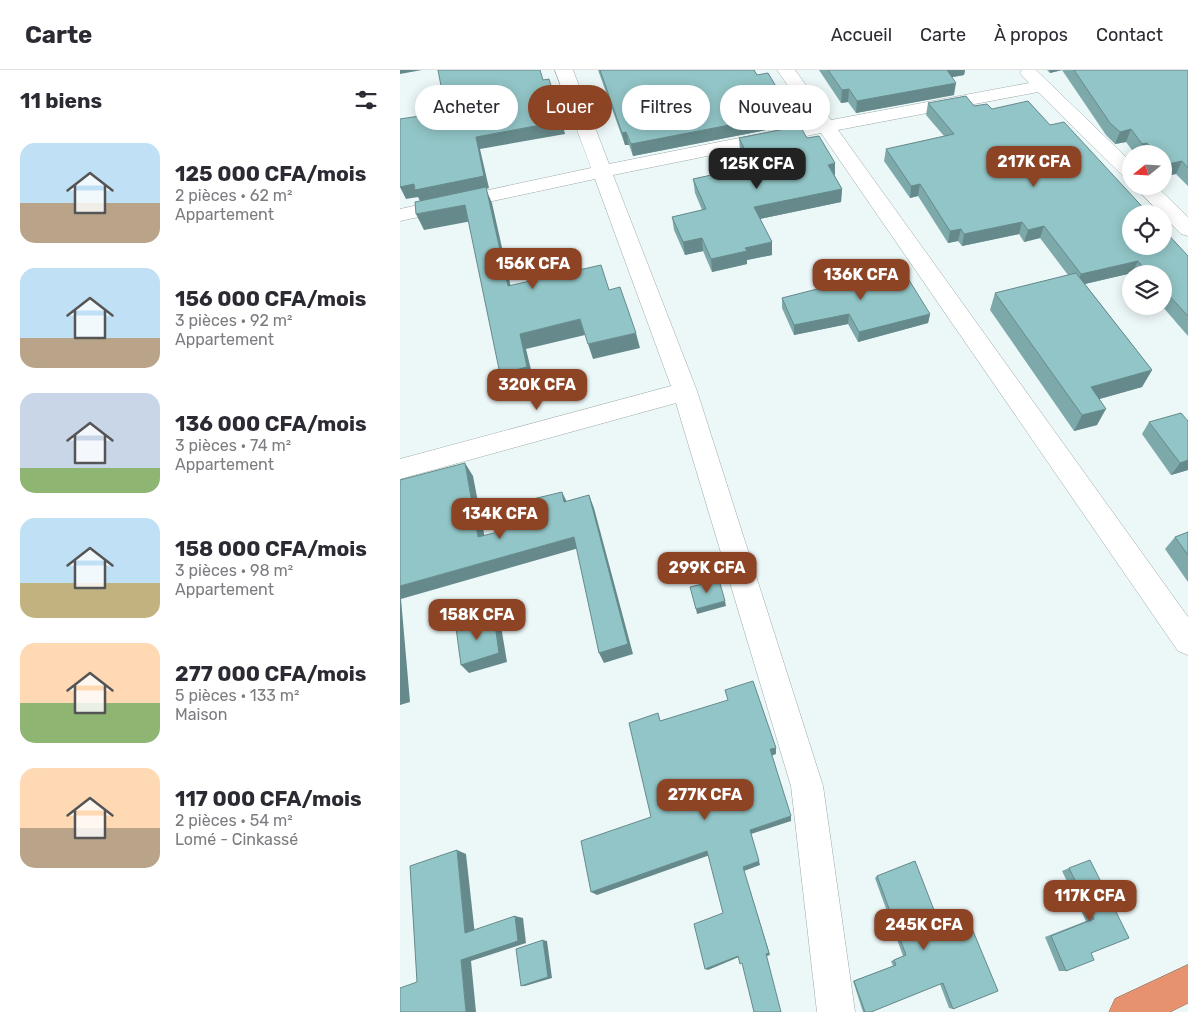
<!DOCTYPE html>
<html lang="fr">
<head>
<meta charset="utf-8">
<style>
	:root { --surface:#fff; --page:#f7f7f7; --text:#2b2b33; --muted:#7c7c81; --line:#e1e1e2; --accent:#8c4424 }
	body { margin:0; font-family:Rubik,sans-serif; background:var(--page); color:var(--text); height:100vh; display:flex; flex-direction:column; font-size:19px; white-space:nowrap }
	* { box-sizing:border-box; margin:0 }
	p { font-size:16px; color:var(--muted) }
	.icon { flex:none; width:28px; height:28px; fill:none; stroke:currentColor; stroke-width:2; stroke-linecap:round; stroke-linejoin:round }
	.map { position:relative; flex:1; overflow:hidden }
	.side { display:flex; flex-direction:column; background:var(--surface); width:400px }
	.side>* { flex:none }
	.hud { position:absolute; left:15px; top:15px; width:475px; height:45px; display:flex; gap:10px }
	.needle { width:32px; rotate:252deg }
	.buttons { position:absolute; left:722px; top:75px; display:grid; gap:10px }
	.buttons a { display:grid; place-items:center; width:50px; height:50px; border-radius:50%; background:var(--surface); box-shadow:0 2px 12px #0003; font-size:25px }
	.price { position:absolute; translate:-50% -42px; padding:0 11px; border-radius:10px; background:var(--accent); color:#fff; font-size:16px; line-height:32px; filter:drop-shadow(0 1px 2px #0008) }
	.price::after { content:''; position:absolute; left:50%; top:30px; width:15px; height:11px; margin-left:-8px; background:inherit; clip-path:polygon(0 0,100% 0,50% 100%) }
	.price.selected { background:#222; color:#fff }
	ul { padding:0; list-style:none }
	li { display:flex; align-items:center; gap:15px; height:125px; padding:0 20px }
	li span { display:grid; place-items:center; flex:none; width:140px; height:100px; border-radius:15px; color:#555 }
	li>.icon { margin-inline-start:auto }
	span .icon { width:60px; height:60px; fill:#fffc; stroke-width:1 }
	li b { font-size:21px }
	h2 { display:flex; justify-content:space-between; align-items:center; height:60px; padding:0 20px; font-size:21px }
	.pill { padding:0 18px; border-radius:22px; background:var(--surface); box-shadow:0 2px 12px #0003; font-size:18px; line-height:45px }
	.pill.selected { background:var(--accent); color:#fff }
	header { display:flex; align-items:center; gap:30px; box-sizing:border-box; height:70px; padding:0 25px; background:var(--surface); border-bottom:1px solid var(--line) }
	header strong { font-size:24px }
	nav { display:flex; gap:28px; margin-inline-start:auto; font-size:18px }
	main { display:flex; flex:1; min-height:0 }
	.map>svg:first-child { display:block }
</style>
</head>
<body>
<header>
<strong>Carte</strong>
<nav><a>Accueil</a><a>Carte</a><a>À propos</a><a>Contact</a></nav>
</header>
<main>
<section class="side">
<h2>11 biens<svg class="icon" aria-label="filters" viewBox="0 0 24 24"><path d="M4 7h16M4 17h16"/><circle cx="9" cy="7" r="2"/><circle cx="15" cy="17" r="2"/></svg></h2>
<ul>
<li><span style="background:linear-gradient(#bfe0f5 60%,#b9a48a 0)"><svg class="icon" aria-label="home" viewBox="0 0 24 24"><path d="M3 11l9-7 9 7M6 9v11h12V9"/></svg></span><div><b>125 000 CFA/mois</b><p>2 pièces · 62 m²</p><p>Appartement</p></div></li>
<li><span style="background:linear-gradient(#bfe0f5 70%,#b9a48a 0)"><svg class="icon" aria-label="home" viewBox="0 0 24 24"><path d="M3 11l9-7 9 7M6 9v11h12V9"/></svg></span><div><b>156 000 CFA/mois</b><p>3 pièces · 92 m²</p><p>Appartement</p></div></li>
<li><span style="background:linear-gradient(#c9d6e8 75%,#8fb573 0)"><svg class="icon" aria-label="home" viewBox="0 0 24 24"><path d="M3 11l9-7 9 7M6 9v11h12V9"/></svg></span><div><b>136 000 CFA/mois</b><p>3 pièces · 74 m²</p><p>Appartement</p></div></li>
<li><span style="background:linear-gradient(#bfe0f5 65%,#c2b280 0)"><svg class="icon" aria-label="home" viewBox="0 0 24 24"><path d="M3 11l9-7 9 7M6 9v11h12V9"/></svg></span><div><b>158 000 CFA/mois</b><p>3 pièces · 98 m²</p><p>Appartement</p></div></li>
<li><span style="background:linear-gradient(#ffd9b3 60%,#8fb573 0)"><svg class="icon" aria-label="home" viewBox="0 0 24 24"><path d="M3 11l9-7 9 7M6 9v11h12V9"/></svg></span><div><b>277 000 CFA/mois</b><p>5 pièces · 133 m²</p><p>Maison</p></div></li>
<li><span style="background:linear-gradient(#ffd9b3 60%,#b9a48a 0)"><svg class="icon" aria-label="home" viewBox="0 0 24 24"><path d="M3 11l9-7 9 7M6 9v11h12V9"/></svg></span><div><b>117 000 CFA/mois</b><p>2 pièces · 54 m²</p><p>Lomé - Cinkassé</p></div></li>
</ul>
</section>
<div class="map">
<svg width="788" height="942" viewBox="0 0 788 942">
	<rect width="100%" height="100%" fill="#ecf7f8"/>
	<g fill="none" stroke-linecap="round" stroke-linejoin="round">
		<g stroke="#9ea9a9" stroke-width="1">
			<path id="street" d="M 155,0 L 173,0 L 209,94 L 414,53 L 377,0 L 395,0 L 431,50 L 629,13 L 620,3 L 622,0 L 636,0 L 731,92 L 731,109 L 724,107 L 638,22 L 438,60 L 788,547 L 788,585 L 778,581 L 421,63 L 213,105 L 297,321 L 423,716 L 455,942 L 417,942 L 391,716 L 276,333 L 0,409 L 0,389 L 271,316 L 195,109 L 0,151 L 0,139 L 191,98 Z
				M 734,116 L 756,116 L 788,147 L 788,166 L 781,164 L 764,147 L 764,144 L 761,144 Z"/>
		</g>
		<g stroke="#99644d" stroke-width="1">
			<path id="highway" d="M 788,895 L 788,933 L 770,942 L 709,942 L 715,929 Z"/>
		</g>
		<use href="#street" fill="#fff" fill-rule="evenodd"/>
		<use href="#highway" fill="#e6926f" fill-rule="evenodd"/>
	</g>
	<path fill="#7ea9ab" d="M 198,0 L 354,0 L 392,55 L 233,86 L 229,75 L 225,75 Z
		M 419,0 L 565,0 L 564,5 L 552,7 L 554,25 L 456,43 L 448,32 L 441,33 Z
		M 647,0 L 788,0 L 788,116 L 776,104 L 764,106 L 764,84 L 735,84 L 726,72 L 715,74 L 706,65 L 662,0 L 650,3 Z
		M 528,33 L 592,39 L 650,55 L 788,186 L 788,266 L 762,236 L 764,236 L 764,204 L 733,204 L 732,203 L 685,214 L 752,300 L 742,317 L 699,329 L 697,355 L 674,361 L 590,240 L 595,223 L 668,205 L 640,168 L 624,172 L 619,164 L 562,176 L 558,171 L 548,173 L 518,126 L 510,128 L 484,91 L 486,79 L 544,66 L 526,45 Z
		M 339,68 L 407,68 L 435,106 L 442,119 L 441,132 L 360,149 L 372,172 L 372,185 L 347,190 L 347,194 L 312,202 L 303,181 L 285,185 L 274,160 L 272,147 L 302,140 L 295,123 L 293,109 L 348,97 L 340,81 Z
		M 423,214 L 530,244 L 528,253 L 458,272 L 448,254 L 394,265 L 382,238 L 382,228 L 423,218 Z
		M 749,352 L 788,400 L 771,405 L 742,364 Z
		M 788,462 L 788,512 L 765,479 L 775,467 Z
		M 515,791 L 553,939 L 549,938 L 540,914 L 471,942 L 463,942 L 453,911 L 493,896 L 491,891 L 503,886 L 475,808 L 477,806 Z
		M 669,798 L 729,868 L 691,883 L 666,901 L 659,901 L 645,867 L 686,851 L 662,801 Z"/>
	<path fill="#668a8b" d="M 0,0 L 22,0 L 0,4 Z
		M 543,0 L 565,0 L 564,5 L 542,9 Z
		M 650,0 L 662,0 L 650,3 Z
		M 556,13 L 554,25 L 456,43 L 457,31 Z
		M 449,19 L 448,32 L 441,33 L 442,20 Z
		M 392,43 L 392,55 L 233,86 L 231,74 Z
		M 162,51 L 165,64 L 80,79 L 89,118 L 86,119 L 92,133 L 114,231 L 108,216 L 86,119 L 21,133 L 18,127 L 6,129 L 0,117 L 76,67 Z
		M 731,59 L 726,72 L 715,74 L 720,62 Z
		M 226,62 L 229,75 L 225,75 L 222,63 Z
		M 747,73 L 743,84 L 738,84 L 742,74 Z
		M 782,91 L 776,104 L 764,106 L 764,103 L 768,94 Z
		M 435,93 L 435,106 L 428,95 Z
		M 520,114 L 518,126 L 510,128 L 511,116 Z
		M 442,119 L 441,132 L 355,150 L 354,137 Z
		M 65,135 L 72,151 L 24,160 L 16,144 Z
		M 622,152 L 619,164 L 562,176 L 564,164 Z
		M 644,156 L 640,168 L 624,172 L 628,160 Z
		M 561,159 L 558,171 L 548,173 L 550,161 Z
		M 302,168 L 303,181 L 285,185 L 283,172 Z
		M 372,172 L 372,185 L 347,190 L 347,194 L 312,202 L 311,189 L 345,178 Z
		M 738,191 L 732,203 L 676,216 L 681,204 Z
		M 449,244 L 448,254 L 394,265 L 394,255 Z
		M 530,244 L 528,253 L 458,272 L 459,262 Z
		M 180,249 L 185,265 L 126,279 L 134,312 L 107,319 L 100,304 L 120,264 Z
		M 236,263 L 240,278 L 193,289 L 188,274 Z
		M 752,300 L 742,317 L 682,334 L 691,317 Z
		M 706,339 L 697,355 L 674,361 L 682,345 Z
		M 788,390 L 788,400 L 771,405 L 780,393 Z
		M 65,393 L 73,406 L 87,479 L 78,467 Z
		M 162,422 L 168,434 L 164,432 Z
		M 189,425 L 194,438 L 233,584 L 204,593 L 199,583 Z
		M 174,467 L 179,478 L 1,529 L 10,632 L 0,635 L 0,516 Z
		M 325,531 L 326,536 L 297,544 L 296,539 Z
		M 94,547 L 101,556 L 107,592 L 69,603 L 61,595 Z
		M 376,678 L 376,684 L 371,686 L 370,679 Z
		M 391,746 L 391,751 L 351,764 L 350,760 Z
		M 57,780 L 66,784 L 75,865 L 65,863 Z
		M 307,781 L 310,785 L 197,825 L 191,822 Z
		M 359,791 L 360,795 L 344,801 L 370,885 L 367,886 L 382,942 L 343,797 Z
		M 115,846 L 123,848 L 126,873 L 71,891 L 76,942 L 66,942 L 61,890 Z
		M 143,870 L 147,871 L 152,908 L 125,916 L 121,916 Z
		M 338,886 L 339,887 L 308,900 L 305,899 Z"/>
	<path fill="#92c5c7" stroke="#668a8b" d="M 38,0 L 140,0 L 143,10 L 149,9 L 162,51 L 76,67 L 84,106 L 15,120 L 14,114 L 0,117 L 0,49 L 46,42 Z
		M 200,0 L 354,0 L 357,5 L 368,3 L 392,43 L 231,74 L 226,62 L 222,63 Z
		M 428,0 L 547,0 L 556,13 L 457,31 L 449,19 L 442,20 Z
		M 674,0 L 788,0 L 788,98 L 782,91 L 768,94 L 764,90 L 764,84 L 757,84 L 747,73 L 742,74 L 731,59 L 720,62 L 710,53 Z
		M 566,26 L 574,36 L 587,34 L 592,39 L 628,31 L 650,55 L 664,52 L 749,144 L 731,144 L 731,176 L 764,176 L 764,160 L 788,186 L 788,246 L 764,220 L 764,204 L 749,204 L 738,191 L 681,204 L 644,156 L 628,160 L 622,152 L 564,164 L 561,159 L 550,161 L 520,114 L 511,116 L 486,79 L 554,64 L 528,33 Z
		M 400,56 L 407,68 L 419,66 L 435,93 L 428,95 L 442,119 L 354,137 L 372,172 L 345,178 L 347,181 L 311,189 L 302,168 L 283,172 L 272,147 L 306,139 L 293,109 L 353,96 L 339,68 Z
		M 86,117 L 108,216 L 201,195 L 209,220 L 220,217 L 236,263 L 188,274 L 180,249 L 120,264 L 127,297 L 100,304 L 65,135 L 16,144 L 15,132 Z
		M 501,197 L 530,244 L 459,262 L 449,244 L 394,255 L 382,228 L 425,217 L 423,214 Z
		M 676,203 L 752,300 L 691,317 L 706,339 L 682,345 L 595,223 Z
		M 781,343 L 788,351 L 788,390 L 780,393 L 749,352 Z
		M 65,393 L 78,467 L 137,452 L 133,429 L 162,422 L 164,432 L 189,425 L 228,574 L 199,583 L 174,467 L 0,516 L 0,410 Z
		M 788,462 L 788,485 L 775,467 Z
		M 319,510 L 325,531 L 296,539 L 290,517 Z
		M 94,547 L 99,583 L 61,595 L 56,558 Z
		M 353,611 L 376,678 L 370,679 L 391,746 L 350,760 L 359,791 L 343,797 L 369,883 L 366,884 L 381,942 L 354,942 L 342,893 L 340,894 L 338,886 L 305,899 L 294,854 L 323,843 L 307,781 L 191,822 L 181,771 L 251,747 L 229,653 L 258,643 L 260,651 L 328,630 L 325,620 Z
		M 57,780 L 65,863 L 115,846 L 118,871 L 61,890 L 66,942 L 0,942 L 0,918 L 17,912 L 10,796 Z
		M 690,790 L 729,868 L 691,883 L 694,890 L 666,901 L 651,866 L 694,849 L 669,798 Z
		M 515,791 L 546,871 L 573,861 L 598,921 L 553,939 L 543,913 L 471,942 L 465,942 L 454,911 L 496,895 L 494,890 L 506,885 L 477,806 Z
		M 143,870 L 148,907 L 121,916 L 116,879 Z"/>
</svg>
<div class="buttons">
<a><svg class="needle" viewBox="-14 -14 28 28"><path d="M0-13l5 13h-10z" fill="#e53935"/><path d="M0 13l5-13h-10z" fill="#7c7c81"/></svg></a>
<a><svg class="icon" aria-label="locate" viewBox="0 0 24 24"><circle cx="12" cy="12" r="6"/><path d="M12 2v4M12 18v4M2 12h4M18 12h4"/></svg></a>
<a><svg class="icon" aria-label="layers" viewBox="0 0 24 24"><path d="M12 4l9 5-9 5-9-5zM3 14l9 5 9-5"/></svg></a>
</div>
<b class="price" style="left:634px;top:118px">217K CFA</b>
<b class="price selected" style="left:357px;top:120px">125K CFA</b>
<b class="price" style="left:133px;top:220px">156K CFA</b>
<b class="price" style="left:461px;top:231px">136K CFA</b>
<b class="price" style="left:137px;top:341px">320K CFA</b>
<b class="price" style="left:100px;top:470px">134K CFA</b>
<b class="price" style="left:307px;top:524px">299K CFA</b>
<b class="price" style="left:77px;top:571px">158K CFA</b>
<b class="price" style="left:305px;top:751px">277K CFA</b>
<b class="price" style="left:690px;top:852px">117K CFA</b>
<b class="price" style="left:524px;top:881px">245K CFA</b>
<div class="hud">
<a class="pill">Acheter</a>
<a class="pill selected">Louer</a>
<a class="pill">Filtres</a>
<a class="pill">Nouveau</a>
</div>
</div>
</main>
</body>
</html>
